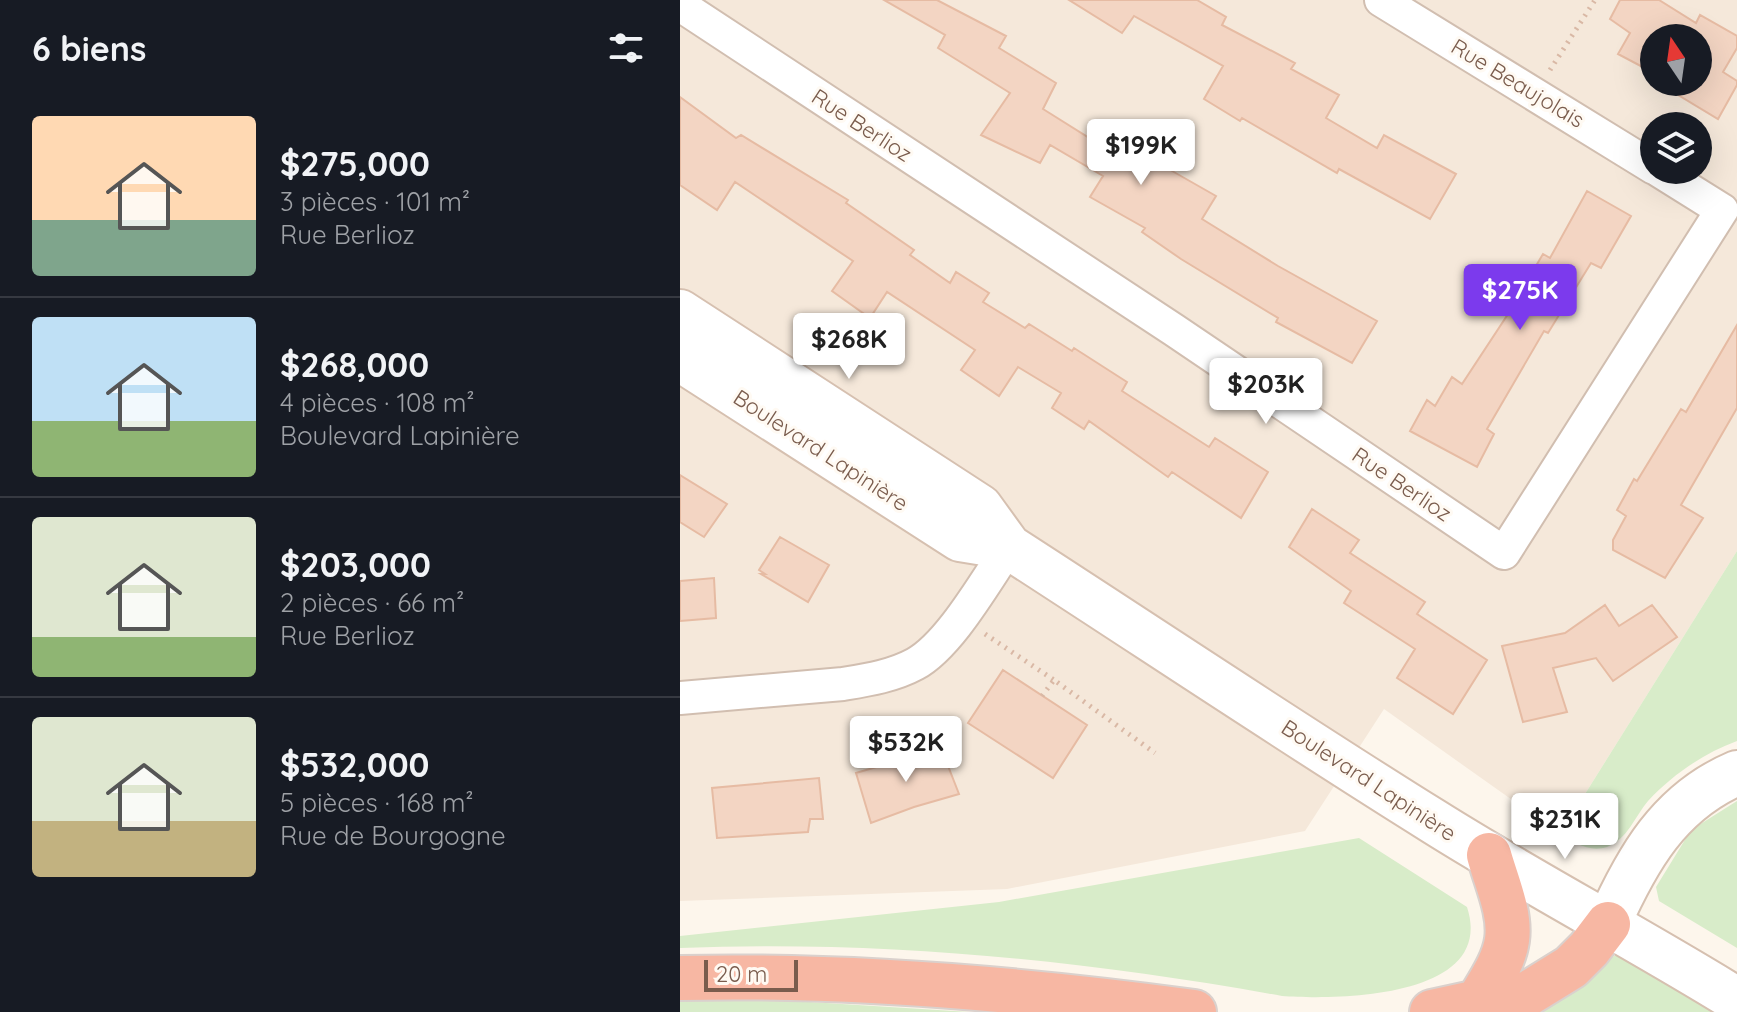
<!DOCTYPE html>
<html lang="fr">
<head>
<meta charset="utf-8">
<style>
	:root { --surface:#171b24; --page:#242831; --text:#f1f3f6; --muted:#9ea1a6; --line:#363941; --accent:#7c3aed }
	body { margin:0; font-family:Quicksand,sans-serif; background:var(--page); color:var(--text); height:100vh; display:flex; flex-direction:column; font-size:30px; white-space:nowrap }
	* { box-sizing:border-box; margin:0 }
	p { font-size:26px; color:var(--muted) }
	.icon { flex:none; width:44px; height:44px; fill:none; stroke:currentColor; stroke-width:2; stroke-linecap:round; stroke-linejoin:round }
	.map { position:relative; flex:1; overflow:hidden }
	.panel { display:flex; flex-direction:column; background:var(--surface); width:680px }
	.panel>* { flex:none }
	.needle { width:52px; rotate:347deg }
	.controls { position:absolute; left:960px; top:24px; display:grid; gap:16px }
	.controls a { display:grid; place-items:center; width:72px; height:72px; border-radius:50%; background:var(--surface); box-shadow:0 8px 32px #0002; font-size:40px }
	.scale { position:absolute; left:24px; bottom:20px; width:94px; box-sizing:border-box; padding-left:8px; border:4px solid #7a5c4d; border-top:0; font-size:22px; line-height:28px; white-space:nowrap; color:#7a5c4d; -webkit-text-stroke:6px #fffaf3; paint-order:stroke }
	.price { position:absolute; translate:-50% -68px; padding:0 18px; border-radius:8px; background:#fff; color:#222; font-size:26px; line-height:52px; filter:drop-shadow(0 2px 4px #0008) }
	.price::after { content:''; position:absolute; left:50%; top:48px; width:24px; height:18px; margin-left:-12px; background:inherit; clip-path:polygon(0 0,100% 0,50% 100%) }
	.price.current { background:var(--accent); color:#fff }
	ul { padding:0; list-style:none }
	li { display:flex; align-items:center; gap:24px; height:200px; padding:0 32px }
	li+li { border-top:2px solid var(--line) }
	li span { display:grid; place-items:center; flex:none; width:224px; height:160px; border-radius:8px; color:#555 }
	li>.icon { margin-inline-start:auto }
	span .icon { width:96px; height:96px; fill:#fffc; stroke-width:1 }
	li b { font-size:34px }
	h2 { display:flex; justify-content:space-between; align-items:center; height:96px; padding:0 32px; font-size:34px }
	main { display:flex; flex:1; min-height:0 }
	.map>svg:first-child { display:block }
</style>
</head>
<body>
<main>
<section class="panel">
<h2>6 biens<svg class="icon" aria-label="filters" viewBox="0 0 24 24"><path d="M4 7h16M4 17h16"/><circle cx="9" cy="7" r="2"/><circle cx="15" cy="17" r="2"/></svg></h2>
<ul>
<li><span style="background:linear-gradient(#ffd9b3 65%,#7fa58c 0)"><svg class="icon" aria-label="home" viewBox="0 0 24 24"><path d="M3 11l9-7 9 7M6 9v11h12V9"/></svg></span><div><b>$275,000</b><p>3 pièces · 101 m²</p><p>Rue Berlioz</p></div></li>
<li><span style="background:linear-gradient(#bfe0f5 65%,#8fb573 0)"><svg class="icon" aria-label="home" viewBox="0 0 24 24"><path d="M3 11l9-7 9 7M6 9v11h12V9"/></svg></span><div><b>$268,000</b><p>4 pièces · 108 m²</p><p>Boulevard Lapinière</p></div></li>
<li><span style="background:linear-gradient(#dfe7d0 75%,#8fb573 0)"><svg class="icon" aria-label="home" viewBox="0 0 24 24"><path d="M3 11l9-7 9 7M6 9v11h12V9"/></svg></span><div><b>$203,000</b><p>2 pièces · 66 m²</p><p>Rue Berlioz</p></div></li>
<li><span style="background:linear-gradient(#dfe7d0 65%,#c2b280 0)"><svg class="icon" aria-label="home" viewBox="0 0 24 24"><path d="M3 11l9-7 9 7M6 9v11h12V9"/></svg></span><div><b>$532,000</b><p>5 pièces · 168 m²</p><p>Rue de Bourgogne</p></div></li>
</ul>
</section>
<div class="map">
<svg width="1057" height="1012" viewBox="0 0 1057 1012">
	<rect width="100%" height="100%" fill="#fdf6ec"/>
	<path fill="#f5e8da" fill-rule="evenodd" d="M 0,0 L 1057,0 L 1057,551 L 880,834 L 704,709 L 625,831 L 327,889 L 0,901 ZM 974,38 L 1018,38 L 1018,82 L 974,82 ZM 974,126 L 1018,126 L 1018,170 L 974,170 Z"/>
	<path fill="#d8ecc9" d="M 1057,551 L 1057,741 C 1024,753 992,775 968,801 C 955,816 948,839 927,847 C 909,853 894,842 880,834 Z
		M 1057,801 L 1057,948 L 979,901 L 976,887 L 1011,830 Z
		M 679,838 L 787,907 C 817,999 656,1000 602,996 C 403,960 203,940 0,948 L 0,936 L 319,902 Z
		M 934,956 L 942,956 L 1041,1012 L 845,1012 Z
		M 0,1000 L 114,1001 L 290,1012 L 0,1012 Z"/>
	<path fill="#f3d5c3" stroke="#e6bba3" stroke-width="2" d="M 204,0 L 257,0 L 326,36 L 319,48 L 376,83 L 363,109 L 411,139 L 421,123 L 474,154 L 471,159 L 536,196 L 522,219 L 598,266 L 697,321 L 672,363 L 596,322 L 598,318 L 501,259 L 462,232 L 465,228 L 410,197 L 423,176 L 370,145 L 360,163 L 301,135 L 330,93 L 258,48 L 265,35 Z
		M 389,0 L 517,0 L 546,17 L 542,25 L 615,63 L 611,69 L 659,95 L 646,118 L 697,148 L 704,135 L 776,174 L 750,219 L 659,169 L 657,173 L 562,118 L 560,121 L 524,99 L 543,66 L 454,16 L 442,33 Z
		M 940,0 L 979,0 L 1016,23 L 1020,15 L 1057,36 L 1057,48 L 1043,72 L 1057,81 L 1057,85 L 1038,119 L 980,84 L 982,82 L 1018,82 L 1018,38 L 974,38 L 974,73 L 938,54 L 950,33 L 930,19 Z
		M 0,97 L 56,138 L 61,135 L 168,200 L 166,203 L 234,250 L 230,255 L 270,283 L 276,272 L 309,293 L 303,302 L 345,328 L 349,324 L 392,351 L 394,348 L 447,382 L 442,391 L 529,447 L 535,438 L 588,472 L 561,518 L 492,472 L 488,477 L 409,421 L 404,429 L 372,408 L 381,393 L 338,367 L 319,396 L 281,370 L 295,350 L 207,292 L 190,318 L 152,291 L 173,261 L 55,182 L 37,210 L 0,185 Z
		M 907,191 L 951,216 L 921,268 L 911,263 L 868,333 L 864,331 L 807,429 L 814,434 L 797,467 L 730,431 L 747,400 L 755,406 L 772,377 L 782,384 L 830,311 L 816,303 L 831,271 L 847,281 L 863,254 L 870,258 Z
		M 1057,325 L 1057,408 L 1001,505 L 1023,518 L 985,578 L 933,550 L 933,540 L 946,516 L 937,510 L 954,479 L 957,481 L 1001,409 L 1006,412 Z
		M 0,475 L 47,504 L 24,537 L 0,522 Z
		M 632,509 L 679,540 L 670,553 L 745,602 L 737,614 L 807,660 L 773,714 L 717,678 L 735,649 L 664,603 L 671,591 L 609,547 Z
		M 100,537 L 149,565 L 128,602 L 81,574 L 85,574 L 79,570 Z
		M 34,578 L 36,618 L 0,621 L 0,581 Z
		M 925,605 L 939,626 L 972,605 L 997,637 L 933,681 L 916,658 L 873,668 L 887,712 L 843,722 L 822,646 L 885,633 Z
		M 323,670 L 407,725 L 373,778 L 288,723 Z
		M 261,748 L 279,794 L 234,807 L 191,823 L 176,773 Z
		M 139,778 L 143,819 L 130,819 L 128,832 L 37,838 L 32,788 Z"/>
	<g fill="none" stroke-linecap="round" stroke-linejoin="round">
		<g stroke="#d1beb0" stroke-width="36">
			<path id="street" d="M 701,0 L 974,168
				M 0,5 L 494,330 L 824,553 L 1042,210 L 978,170
				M 0,698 L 163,684 C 187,680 213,676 235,664 C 270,645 306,580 329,547"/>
		</g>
		<g stroke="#d6c0b0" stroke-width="48">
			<path id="secondary" d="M 0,312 L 300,507 L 329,547 C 470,638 610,732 753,821 C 853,884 957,938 1057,1000
				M 0,359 L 280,539 L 329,547
				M 928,924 C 957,859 989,802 1057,773"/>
		</g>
		<g stroke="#dad1cd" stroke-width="48">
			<path id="highway" d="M 0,978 C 172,974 344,989 514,1012
				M 798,1002 C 809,983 824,962 827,940 C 831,913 816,881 809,855
				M 752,1012 L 798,1002 L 844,996 L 891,967 L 909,949 L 928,924"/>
		</g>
		<path stroke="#d9b8a5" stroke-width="5" stroke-dasharray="2 6" stroke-linecap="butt" d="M 870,70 L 915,0
			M 305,634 L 374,680
			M 362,696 L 374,680 L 475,753"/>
		<use href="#street" stroke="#fff" stroke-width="32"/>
		<use href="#secondary" stroke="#fff" stroke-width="44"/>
		<use href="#highway" stroke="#f7b7a3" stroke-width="44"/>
	</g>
	<g text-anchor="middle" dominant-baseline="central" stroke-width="6" stroke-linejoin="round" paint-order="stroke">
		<g font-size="22" fill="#7a5c4d" stroke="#fffaf3">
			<text transform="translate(838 83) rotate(31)">Rue Beaujolais</text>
			<text transform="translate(182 125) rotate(33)">Rue Berlioz</text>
			<text transform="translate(141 450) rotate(33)">Boulevard Lapinière</text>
			<text transform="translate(722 484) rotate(34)">Rue Berlioz</text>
			<text transform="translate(689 780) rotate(33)">Boulevard Lapinière</text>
		</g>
	</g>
</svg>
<div class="controls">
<a><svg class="needle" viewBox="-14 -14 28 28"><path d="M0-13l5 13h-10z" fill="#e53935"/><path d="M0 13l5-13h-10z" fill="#9ea1a6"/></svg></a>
<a><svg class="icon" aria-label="layers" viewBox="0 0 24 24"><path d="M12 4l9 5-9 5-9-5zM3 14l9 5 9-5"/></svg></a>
</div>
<div class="scale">20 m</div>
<b class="price" style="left:461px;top:187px">$199K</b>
<b class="price current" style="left:840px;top:332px">$275K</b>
<b class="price" style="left:169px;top:381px">$268K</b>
<b class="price" style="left:586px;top:426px">$203K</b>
<b class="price" style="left:226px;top:784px">$532K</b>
<b class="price" style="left:885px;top:861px">$231K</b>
</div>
</main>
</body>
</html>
